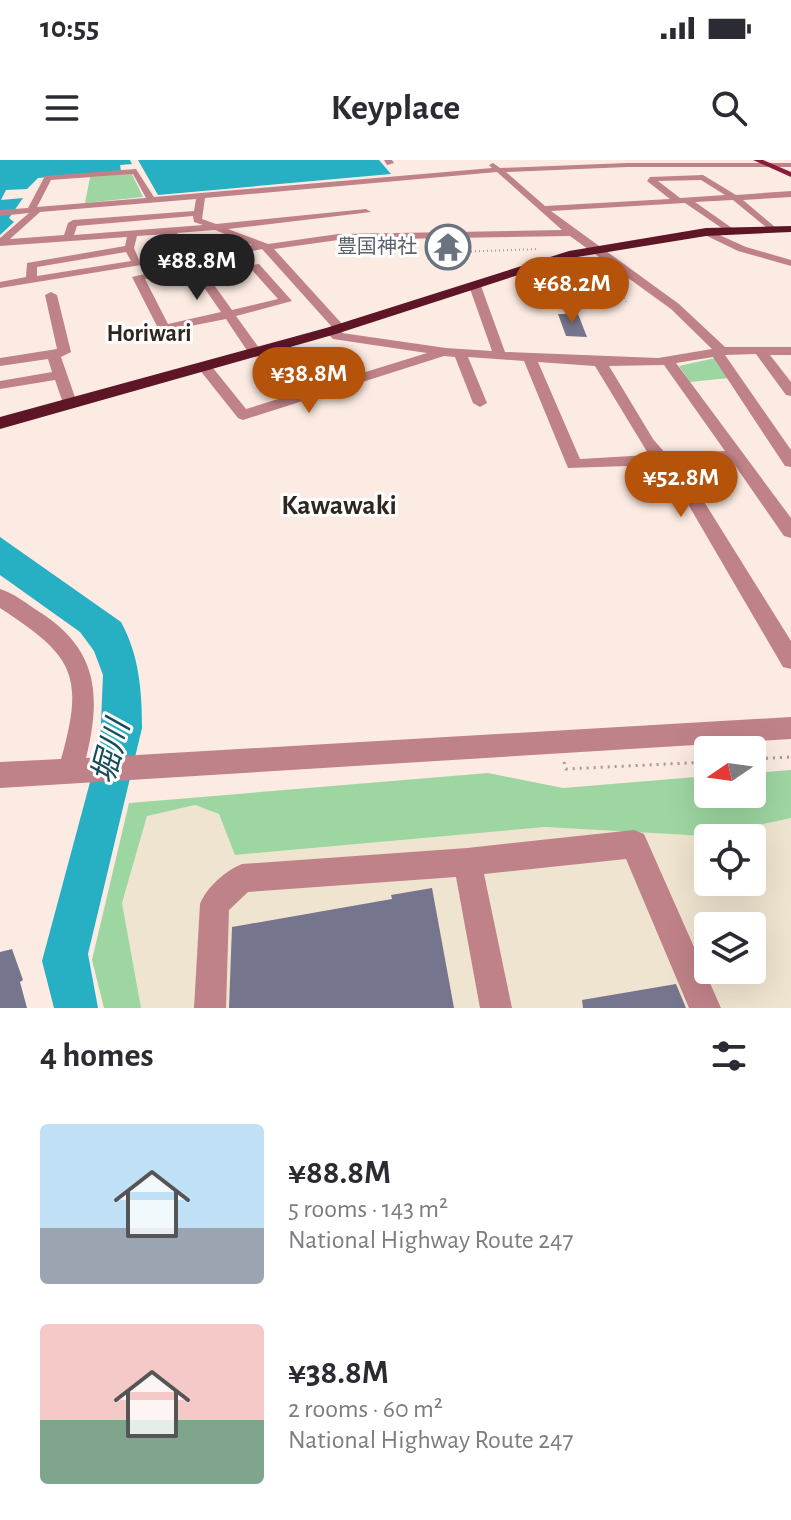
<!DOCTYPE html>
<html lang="en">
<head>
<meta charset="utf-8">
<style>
	:root { --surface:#fff; --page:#f7f7f7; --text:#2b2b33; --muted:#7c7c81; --accent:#b45309 }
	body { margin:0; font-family:"Alegreya Sans","Noto Sans JP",sans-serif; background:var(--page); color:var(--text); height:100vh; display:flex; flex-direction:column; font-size:30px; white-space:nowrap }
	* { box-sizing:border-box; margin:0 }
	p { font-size:26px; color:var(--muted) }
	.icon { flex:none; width:44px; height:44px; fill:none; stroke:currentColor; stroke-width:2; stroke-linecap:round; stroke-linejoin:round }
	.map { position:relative; height:848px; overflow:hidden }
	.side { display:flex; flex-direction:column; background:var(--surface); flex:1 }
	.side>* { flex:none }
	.needle { width:52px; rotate:257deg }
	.buttons { position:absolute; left:694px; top:576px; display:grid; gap:16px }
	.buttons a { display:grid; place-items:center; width:72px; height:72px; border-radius:8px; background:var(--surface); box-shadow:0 8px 32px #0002; font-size:40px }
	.price { position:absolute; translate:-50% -68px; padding:0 18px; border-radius:28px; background:var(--accent); color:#fff; font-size:26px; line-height:52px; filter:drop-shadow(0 2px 4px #0008) }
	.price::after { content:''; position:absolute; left:50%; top:48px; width:24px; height:18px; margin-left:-12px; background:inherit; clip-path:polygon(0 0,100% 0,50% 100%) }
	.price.selected { background:#222; color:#fff }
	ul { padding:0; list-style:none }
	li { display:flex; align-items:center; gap:24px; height:200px; padding:0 40px }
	li span { display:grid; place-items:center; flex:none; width:224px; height:160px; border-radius:8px; color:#555 }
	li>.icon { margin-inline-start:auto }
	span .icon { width:96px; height:96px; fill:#fffc; stroke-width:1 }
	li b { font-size:34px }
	h2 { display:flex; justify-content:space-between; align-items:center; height:96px; padding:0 40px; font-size:34px }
	.status { display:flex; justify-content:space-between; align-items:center; height:56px; padding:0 40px; background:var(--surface); direction:ltr }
	.status svg { height:22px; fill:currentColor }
	header { display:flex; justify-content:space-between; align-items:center; height:104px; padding:0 40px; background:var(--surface); font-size:36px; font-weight:600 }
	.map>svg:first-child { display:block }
</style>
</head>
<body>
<div class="status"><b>10:55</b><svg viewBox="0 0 49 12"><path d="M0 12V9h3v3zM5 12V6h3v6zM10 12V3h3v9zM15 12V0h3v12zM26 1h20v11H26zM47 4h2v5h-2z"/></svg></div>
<header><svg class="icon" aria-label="menu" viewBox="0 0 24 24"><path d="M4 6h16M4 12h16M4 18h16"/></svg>Keyplace<svg class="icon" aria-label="search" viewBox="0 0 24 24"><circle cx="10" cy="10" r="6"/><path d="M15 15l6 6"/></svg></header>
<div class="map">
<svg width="791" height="848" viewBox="0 0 791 848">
	<rect width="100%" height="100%" fill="#fcebe2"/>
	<path fill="#efe4cf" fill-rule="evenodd" d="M 195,645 L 219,654 L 236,695 L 545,667 L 706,676 L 791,658 L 791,848 L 141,848 L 122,743 L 147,656 ZM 708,678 L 752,678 L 752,722 L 708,722 ZM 708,766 L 752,766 L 752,810 L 708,810 Z"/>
	<path fill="#9ed6a1" d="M 132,14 L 143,37 L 85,43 L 90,17 Z
		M 715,198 L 729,218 L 690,222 L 679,206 Z
		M 791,610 L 791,658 L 706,676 L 545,667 L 235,695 L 219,654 L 195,645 L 147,656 L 122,743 L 141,848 L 104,848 L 92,800 L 129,643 L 488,613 L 563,628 L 708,616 L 708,634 L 752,634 L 752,613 Z"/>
	<path fill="#27afc3" d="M 0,0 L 130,0 L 132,4 L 120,5 L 121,11 L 38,18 L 27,29 L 6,30 L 1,40 L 23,38 L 9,58 L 14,62 L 0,75 Z
		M 138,0 L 379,0 L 391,14 L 158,35 Z
		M 0,377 L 121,462 C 139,495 142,530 142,568 L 88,794 L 98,848 L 54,848 L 42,801 L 100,585 L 103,515 L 94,491 L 80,472 L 0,415 Z"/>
	<path fill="#75758d" d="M 558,154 L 578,154 L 587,177 L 566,176 Z
		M 432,728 L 454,848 L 229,848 L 232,767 L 392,739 L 391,735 Z
		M 12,789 L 23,820 L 20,822 L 27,848 L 0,848 L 0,792 Z
		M 676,824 L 686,848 L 583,848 L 582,840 Z"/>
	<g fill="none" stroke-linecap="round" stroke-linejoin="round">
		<path stroke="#a79992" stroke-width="2" stroke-dasharray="1 3" stroke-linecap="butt" d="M 455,92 L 539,89
			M 602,110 L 596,110 L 612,119
			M 615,120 L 626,142"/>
		<path stroke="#a79992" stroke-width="3" stroke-dasharray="2 5" stroke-linecap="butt" d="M 752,599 L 791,597
			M 564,602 L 566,609 L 708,602"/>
		<path fill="#c08289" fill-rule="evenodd" d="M 384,0 L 392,0 L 394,3 L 387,5 Z
			M 493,3 L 500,8 L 627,3 L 791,3 L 791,7 L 627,7 L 506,12 L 545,46 L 670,39 L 647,21 L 650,17 L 703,15 L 736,35 L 791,31 L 791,37 L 743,40 L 775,67 L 772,72 L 733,40 L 695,42 L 732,68 L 729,73 L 685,43 L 551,51 L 679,144 L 725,187 L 791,187 L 791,195 L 770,195 L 791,222 L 791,236 L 786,235 L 756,194 L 725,195 L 791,290 L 791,307 L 785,306 L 713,197 L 676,203 L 791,358 L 791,378 L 784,376 L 732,301 L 674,304 L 698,332 L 791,481 L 791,509 L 783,507 L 685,339 L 657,305 L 568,308 L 524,201 L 468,197 L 487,243 L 480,247 L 473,243 L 455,197 L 444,196 L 243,260 L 238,258 L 199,209 L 199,203 L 209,203 L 246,249 L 427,193 L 333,179 L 325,171 L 332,167 L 262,89 L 198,102 L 205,112 L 259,104 L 292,141 L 236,156 L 262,192 L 260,195 L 250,195 L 226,159 L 160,172 L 132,117 L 188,104 L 168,74 L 137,76 L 134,88 L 141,105 L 0,128 L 0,122 L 26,117 L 27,103 L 125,86 L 127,77 L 0,86 L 0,78 L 29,53 L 0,56 L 0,50 L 28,48 L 45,16 L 136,9 L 154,37 L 492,8 L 489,5 ZM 497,12 L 562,70 L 338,74 L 268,84 L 228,69 L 371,52 L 366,49 L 216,64 L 202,59 L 205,38 ZM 133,14 L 146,38 L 37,47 L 51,20 ZM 701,20 L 725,35 L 680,38 L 658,21 ZM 196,39 L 194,51 L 73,60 L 68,63 L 64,75 L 10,79 L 40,52 ZM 193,56 L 194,62 L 203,65 L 74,75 L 77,66 ZM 215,70 L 252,85 L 194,96 L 177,73 ZM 570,76 L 671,149 L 712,189 L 658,198 L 505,192 L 481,126 L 475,123 L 469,126 L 492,191 L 446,188 L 342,173 L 343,165 L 274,89 L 338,80 ZM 126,92 L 131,101 L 37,116 L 37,107 ZM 192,110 L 221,152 L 168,164 L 145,119 ZM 252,110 L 278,139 L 232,150 L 209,118 ZM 538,202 L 595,206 L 649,295 L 580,299 ZM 664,205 L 725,291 L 666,294 L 653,279 L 609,206 Z
			M 706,69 L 746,87 L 791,100 L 791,106 L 738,91 L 703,74 Z
			M 51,132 L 57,135 L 71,192 L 61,197 L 77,243 L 70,247 L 63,243 L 55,220 L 0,229 L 0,221 L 52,212 L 48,199 L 0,206 L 0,198 L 57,189 L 45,135 Z
			M 0,429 C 13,433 26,443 38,451 C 97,488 102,533 86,598 L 791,557 L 791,579 L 0,628 L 0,602 L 61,599 C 86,512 71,495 0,448 Z
			M 634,670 L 644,674 L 721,848 L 689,848 L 626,699 L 484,714 L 512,848 L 480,848 L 456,717 L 248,732 L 229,750 L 226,848 L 194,848 L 200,744 C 207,727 225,711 242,704 L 467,688 Z"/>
		<path fill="#8b1b38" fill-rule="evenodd" d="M 753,0 L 763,0 L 791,12 L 791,17 Z"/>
		<path fill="#5e1627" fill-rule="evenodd" d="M 791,66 L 791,72 L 706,76 L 571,98 L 336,174 L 0,269 L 0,257 L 326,168 L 569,91 L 706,68 Z"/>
	</g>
	<defs>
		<g id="temple-ring" transform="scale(2.3)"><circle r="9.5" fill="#fff" stroke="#6b7280" stroke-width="1.5"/><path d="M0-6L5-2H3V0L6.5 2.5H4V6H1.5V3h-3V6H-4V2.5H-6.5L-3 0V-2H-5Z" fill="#6b7280"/></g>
	</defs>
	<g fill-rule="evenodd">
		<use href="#temple-ring" x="448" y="87"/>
	</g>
	<g text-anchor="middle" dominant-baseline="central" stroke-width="6" stroke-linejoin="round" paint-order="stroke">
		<g font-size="20" fill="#5b616d" stroke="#fff" text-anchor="end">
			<text x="417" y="87">豊国神社</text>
		</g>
		<g font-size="24" font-weight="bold" fill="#302620" stroke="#fff">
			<text x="149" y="174">Horiwari</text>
		</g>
		<g font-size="28" font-weight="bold" fill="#302620" stroke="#fff">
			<text x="339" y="346">Kawawaki</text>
		</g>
		<g font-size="32" font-style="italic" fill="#174d56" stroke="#fff">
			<text transform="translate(111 592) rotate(-75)">堀川</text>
		</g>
	</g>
</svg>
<div class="buttons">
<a><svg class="needle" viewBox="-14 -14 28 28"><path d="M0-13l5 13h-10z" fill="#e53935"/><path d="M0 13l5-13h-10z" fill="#7c7c81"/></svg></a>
<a><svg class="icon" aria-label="locate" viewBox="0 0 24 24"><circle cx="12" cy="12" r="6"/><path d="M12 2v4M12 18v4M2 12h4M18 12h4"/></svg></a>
<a><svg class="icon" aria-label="layers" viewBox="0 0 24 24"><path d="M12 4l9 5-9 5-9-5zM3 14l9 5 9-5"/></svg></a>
</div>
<b class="price selected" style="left:197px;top:142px">¥88.8M</b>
<b class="price" style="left:572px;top:165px">¥68.2M</b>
<b class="price" style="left:309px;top:255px">¥38.8M</b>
<b class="price" style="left:681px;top:359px">¥52.8M</b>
</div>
<section class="side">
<h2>4 homes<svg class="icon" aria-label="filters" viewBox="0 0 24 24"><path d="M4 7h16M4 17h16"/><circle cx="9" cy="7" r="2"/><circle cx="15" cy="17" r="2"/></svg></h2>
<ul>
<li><span style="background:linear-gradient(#bfe0f5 65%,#9aa5b1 0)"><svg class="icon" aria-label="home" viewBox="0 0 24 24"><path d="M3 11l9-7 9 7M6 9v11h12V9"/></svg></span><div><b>¥88.8M</b><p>5 rooms · 143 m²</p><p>National Highway Route 247</p></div></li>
<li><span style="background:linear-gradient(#f6c9c9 60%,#7fa58c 0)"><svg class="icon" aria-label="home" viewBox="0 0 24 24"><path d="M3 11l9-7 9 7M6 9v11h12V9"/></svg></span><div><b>¥38.8M</b><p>2 rooms · 60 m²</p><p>National Highway Route 247</p></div></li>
</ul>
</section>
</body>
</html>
